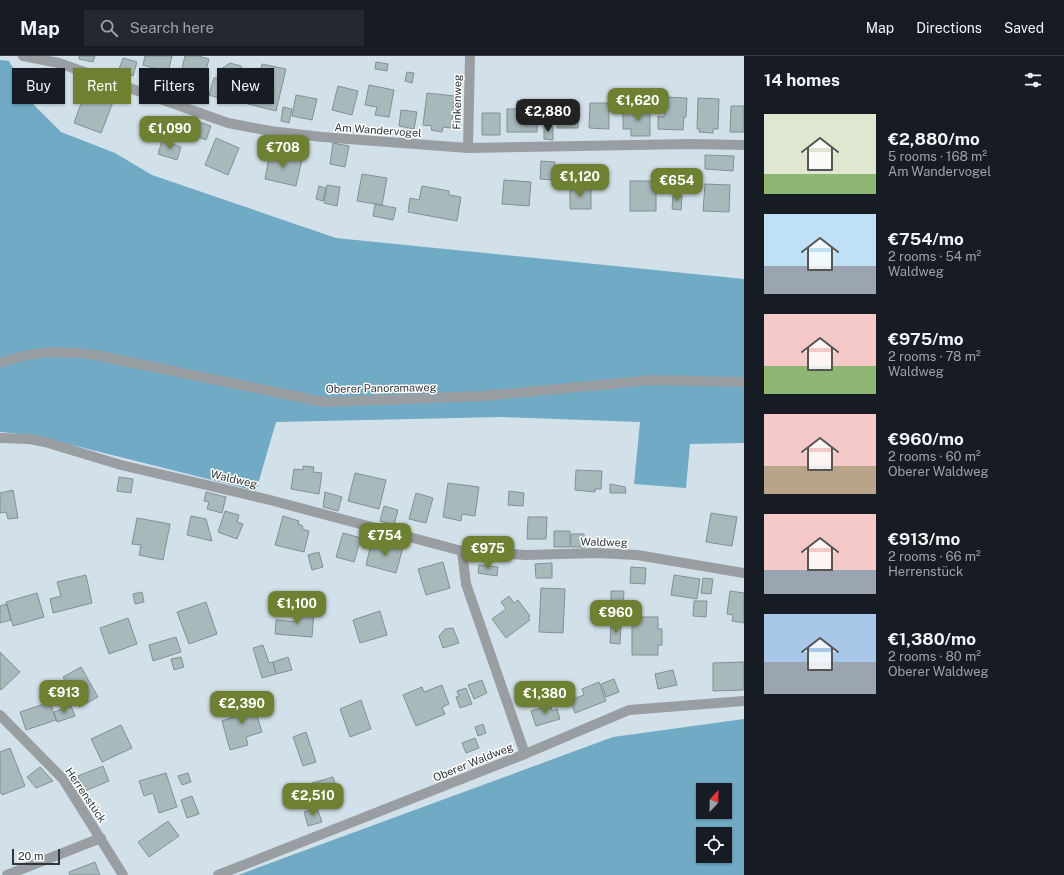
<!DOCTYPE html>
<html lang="en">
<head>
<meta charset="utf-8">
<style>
	:root { --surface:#171b24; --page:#242831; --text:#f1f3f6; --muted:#9ea1a6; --line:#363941; --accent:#6e8132 }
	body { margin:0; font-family:"Public Sans",sans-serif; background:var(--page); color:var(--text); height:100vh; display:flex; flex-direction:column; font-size:15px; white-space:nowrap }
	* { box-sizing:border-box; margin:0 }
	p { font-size:13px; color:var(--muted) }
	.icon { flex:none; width:22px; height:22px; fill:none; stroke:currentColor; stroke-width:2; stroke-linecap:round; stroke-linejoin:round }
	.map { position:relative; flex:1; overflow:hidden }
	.sheet { display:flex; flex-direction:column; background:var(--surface); width:320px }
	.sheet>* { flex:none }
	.hud { position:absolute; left:12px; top:12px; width:380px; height:36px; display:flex; gap:8px }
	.needle { width:26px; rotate:22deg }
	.buttons { position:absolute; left:696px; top:727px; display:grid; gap:8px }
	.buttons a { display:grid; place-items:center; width:36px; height:36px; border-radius:0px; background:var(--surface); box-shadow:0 1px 3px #0004; font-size:20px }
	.scale { position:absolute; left:12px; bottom:10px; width:48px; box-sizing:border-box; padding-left:4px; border:2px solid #303639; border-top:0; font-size:11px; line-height:14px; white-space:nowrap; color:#303639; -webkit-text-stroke:3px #fff; paint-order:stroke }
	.price { position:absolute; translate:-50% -34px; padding:0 9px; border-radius:8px; background:var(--accent); color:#fff; font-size:13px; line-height:26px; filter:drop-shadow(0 1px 2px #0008) }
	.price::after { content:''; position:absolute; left:50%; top:24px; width:12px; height:9px; margin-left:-6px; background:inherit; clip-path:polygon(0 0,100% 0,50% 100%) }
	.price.on { background:#222; color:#fff }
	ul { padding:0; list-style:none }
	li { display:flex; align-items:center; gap:12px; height:100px; padding:0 20px }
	li span { display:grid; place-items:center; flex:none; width:112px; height:80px; border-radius:0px; color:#555 }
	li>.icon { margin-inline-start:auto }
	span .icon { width:48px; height:48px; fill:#fffc; stroke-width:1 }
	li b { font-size:17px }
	h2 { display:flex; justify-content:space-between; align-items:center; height:48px; padding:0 20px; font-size:17px }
	.tag { padding:0 14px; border-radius:0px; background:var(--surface); box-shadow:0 1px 3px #0004; font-size:14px; line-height:36px }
	.tag.on { background:var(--accent); color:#fff }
	header { display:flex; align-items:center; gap:24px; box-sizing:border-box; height:56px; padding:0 20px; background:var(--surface); border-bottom:1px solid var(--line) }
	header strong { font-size:19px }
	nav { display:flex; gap:22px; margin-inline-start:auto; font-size:14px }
	.search { width:280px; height:36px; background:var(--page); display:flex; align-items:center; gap:10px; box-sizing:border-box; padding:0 14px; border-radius:0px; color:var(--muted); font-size:15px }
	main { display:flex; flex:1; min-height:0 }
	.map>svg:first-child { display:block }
</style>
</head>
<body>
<header>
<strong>Map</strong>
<div class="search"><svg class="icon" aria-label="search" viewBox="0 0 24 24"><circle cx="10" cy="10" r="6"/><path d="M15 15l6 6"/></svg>Search here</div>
<nav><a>Map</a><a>Directions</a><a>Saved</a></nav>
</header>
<main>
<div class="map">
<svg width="744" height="819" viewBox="0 0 744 819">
	<rect width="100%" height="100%" fill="#d2e1e9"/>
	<path fill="#70aac4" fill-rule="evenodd" d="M 0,4 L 9,5 L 34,49 L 61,76 L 115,97 L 152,119 L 336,182 L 744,223 L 744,387 L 690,388 L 686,432 L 634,428 L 640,366 L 501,361 L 276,366 L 256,435 L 32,379 L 0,376 Z
		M 744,663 L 744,819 L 238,819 L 613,681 ZM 703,734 L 725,734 L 725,756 L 703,756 ZM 703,778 L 725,778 L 725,800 L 703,800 Z"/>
	<path fill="#a8b9bb" stroke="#819193" d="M 79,0 L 95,0 L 93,6 L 79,3 Z
		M 145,0 L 172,0 L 168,16 L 143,9 Z
		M 185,0 L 198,0 L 209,3 L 202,30 L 179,24 Z
		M 123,2 L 137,6 L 133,20 L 118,16 Z
		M 376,6 L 388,8 L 387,15 L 375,13 Z
		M 230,7 L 241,10 L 244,18 L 237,48 L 209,39 L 214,22 L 218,22 L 221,13 Z
		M 262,8 L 286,13 L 276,55 L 248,48 L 252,28 L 257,29 Z
		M 407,16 L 414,17 L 412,27 L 405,25 Z
		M 369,29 L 394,34 L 389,61 L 375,59 L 377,51 L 365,49 Z
		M 338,30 L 358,35 L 352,59 L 332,54 Z
		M 427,37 L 455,40 L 451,72 L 443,71 L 442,76 L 431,74 L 432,70 L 423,69 Z
		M 296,39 L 317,43 L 312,64 L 292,60 Z
		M 98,41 L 113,46 L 101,77 L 74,67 L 83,42 L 96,47 Z
		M 665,41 L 687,42 L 686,61 L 684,61 L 683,74 L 658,73 L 658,60 L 664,61 Z
		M 698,42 L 719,43 L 718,73 L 713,73 L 713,77 L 699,76 L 700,73 L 697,73 Z
		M 517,45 L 538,45 L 537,76 L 507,76 L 507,53 L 517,53 Z
		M 558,46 L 579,47 L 578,72 L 557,72 Z
		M 590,47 L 609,47 L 609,73 L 589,72 Z
		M 731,50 L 744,50 L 744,76 L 730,76 Z
		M 283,51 L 292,53 L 289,67 L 281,65 Z
		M 632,51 L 650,51 L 650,80 L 631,80 L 631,73 L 623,73 L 623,57 L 632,57 Z
		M 401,54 L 417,56 L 414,73 L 399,70 Z
		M 482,57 L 500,57 L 500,79 L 482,79 Z
		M 185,61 L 211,70 L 206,84 L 180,74 Z
		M 544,70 L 553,71 L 553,84 L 544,83 Z
		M 216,82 L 239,92 L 228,119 L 205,109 Z
		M 162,85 L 181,91 L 177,104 L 158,98 Z
		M 333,87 L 349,90 L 345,111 L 330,108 Z
		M 270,96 L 302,103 L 296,130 L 265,123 Z
		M 705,99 L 734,100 L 733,115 L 705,113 Z
		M 541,105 L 555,106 L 553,124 L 540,123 Z
		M 362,118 L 387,122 L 382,149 L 357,145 Z
		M 504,124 L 531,126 L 529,150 L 502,148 Z
		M 630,125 L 656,125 L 656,155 L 630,155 Z
		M 705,128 L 730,129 L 729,156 L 703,155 Z
		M 327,129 L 340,131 L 337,150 L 324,147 Z
		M 319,130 L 326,132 L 323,145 L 316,143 Z
		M 422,130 L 449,135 L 449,139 L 461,141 L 457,165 L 408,156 L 410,142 L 419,144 Z
		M 570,131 L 591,131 L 591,153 L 570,153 Z
		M 673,139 L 682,140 L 681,154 L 672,153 Z
		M 375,148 L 396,152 L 393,164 L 373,160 Z
		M 303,410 L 314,411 L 313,416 L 322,417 L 319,438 L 291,433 L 294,413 L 303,414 Z
		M 576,414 L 602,415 L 601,433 L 595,433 L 595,436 L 575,434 Z
		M 355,417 L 386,424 L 379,453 L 348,445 Z
		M 119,421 L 133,423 L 131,437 L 117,435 Z
		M 448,427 L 479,431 L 475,460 L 462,458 L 461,465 L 443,461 Z
		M 610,428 L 625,431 L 626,437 L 610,437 Z
		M 13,434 L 18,462 L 8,463 L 6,456 L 0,457 L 0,437 Z
		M 509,435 L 524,437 L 523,450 L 508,449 Z
		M 206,436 L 226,441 L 222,457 L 207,453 L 209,446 L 204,445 Z
		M 325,436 L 342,441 L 338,455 L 323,451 Z
		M 416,437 L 433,442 L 426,467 L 409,463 Z
		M 384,450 L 398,454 L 394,469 L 380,465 Z
		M 225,455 L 239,459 L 237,466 L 243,468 L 237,483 L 218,476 Z
		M 711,457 L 737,461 L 732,490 L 706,486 Z
		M 191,460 L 206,463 L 212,485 L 187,479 Z
		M 283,460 L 299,465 L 298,468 L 303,470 L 302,473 L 309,475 L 304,496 L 275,489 Z
		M 528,461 L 547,461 L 546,483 L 527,483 Z
		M 137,462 L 170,468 L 163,504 L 139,499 L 141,489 L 132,488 Z
		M 554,475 L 570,475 L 570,491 L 554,491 Z
		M 343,477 L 361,482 L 354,506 L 336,501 Z
		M 571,478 L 584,478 L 585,491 L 571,491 Z
		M 385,486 L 403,491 L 396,517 L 366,509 L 371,488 L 384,491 Z
		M 319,496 L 323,511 L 312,514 L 308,499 Z
		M 443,506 L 450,532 L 426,539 L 418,513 Z
		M 552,507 L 552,522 L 536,522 L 535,508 Z
		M 479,509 L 498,511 L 497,520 L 478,517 Z
		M 631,511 L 646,512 L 645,528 L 630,527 Z
		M 86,519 L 92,547 L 53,557 L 50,543 L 61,540 L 57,526 Z
		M 674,519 L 700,523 L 697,543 L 671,539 Z
		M 703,522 L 713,523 L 711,538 L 701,537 Z
		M 541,532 L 565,533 L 563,577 L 539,576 Z
		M 611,535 L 624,535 L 623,553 L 611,553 Z
		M 730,535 L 744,537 L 744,567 L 732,565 L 733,559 L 727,558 Z
		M 142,536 L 144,546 L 135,548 L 133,538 Z
		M 37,537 L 44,561 L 13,570 L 6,546 Z
		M 509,540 L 514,547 L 518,544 L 530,560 L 528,561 L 530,564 L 506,582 L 492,563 L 506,553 L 501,546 Z
		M 694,545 L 707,545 L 706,561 L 693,560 Z
		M 206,546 L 217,578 L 189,588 L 177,556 Z
		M 7,548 L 11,564 L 0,567 L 0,550 Z
		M 299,552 L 314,554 L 312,581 L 275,578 L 276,564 L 297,566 Z
		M 380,555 L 387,579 L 360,587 L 353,564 Z
		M 632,561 L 658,561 L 658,573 L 662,573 L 662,589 L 658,589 L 658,599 L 632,599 Z
		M 128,562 L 137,588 L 109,598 L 100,572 Z
		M 611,569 L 621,570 L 620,588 L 610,587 Z
		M 453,572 L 459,587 L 443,592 L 439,580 L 445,573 Z
		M 176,581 L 181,596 L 153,605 L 149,589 Z
		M 263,589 L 269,607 L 273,606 L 276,618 L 262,622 L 253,592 Z
		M 0,596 L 20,616 L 1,634 L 0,633 Z
		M 181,601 L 184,611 L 174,614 L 171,603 Z
		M 288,601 L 292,614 L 276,618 L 273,606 Z
		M 744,606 L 744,634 L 713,635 L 713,607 Z
		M 81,611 L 98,641 L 79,651 L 63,621 Z
		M 673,614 L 677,629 L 658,633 L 655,618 Z
		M 614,623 L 619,636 L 606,641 L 601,628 Z
		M 482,624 L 487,637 L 474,643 L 468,629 Z
		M 599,626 L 606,645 L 575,657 L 570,644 L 584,639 L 582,633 Z
		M 442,629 L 449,648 L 442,651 L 445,658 L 416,670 L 403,639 L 422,631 L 424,636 Z
		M 466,632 L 472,648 L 460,652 L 456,641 L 459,640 L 457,635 Z
		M 252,643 L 262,676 L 246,681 L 248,689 L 230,694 L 222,665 L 236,660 L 233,649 Z
		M 361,644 L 371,673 L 350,681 L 340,653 Z
		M 50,646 L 56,664 L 26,674 L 20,656 Z
		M 551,649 L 552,655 L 557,653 L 560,663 L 536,670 L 531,655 Z
		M 71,650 L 75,660 L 57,666 L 54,656 Z
		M 483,668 L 486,677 L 478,680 L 475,671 Z
		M 121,669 L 132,692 L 102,706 L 91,683 Z
		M 306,676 L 316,706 L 303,710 L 293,681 Z
		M 475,682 L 479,692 L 466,697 L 462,687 Z
		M 10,692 L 25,730 L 2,739 L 0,735 L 0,696 Z
		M 103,710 L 109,725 L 85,735 L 78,720 Z
		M 40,711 L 53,725 L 36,732 L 27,721 Z
		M 166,717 L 177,751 L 159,757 L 153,737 L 144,740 L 139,725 Z
		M 188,717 L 191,726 L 182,729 L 178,720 Z
		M 333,721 L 340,743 L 319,749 L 312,727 Z
		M 192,740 L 199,758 L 187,762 L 181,744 Z
		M 317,752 L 322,766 L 308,770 L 304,756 Z
		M 168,765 L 179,780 L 149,801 L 138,786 Z
		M 95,806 L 100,819 L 70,819 L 69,816 Z"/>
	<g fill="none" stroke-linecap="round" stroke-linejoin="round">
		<path stroke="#999ea2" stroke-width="10" d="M 23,0 L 59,7 L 228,67 L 270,75 L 322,81 L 468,92 L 691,88 L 744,89
			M 468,92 L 470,0
			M 0,307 C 33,295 60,294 95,299 L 324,346 L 484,340 L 652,324 L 744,326
			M 0,382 L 29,383 L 45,386 L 121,409 L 270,444 L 462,495 L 526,499 L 596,497 L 637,499 L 744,517
			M 462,495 L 466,528 L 525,698
			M 0,659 L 63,723 L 123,819
			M 7,819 L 101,782
			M 218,819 L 525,698 L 629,654 L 744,645"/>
	</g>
	<g text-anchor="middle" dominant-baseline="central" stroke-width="3" stroke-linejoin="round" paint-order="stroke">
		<g font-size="11" fill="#303639" stroke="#fff">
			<text transform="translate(457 46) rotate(-89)">Finkenweg</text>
			<text transform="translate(378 74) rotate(4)">Am Wandervogel</text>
			<text transform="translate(381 332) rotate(-1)">Oberer Panoramaweg</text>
			<text transform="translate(234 423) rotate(13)">Waldweg</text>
			<text transform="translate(604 486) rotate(1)">Waldweg</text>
			<text transform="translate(473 706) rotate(-22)">Oberer Waldweg</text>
			<text transform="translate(86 739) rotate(56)">Herrenstück</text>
		</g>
	</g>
</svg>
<div class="buttons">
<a><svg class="needle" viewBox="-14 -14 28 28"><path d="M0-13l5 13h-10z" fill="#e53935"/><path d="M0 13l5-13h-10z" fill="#9ea1a6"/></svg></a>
<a><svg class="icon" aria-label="locate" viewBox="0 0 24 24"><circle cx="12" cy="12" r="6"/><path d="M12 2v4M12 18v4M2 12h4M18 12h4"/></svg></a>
</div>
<div class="scale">20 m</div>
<b class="price" style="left:638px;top:66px">€1,620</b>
<b class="price on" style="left:548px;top:77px">€2,880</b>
<b class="price" style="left:170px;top:94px">€1,090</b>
<b class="price" style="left:283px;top:113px">€708</b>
<b class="price" style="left:580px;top:142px">€1,120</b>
<b class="price" style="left:677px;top:146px">€654</b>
<b class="price" style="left:385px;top:501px">€754</b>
<b class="price" style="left:488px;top:514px">€975</b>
<b class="price" style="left:297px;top:569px">€1,100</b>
<b class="price" style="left:616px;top:578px">€960</b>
<b class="price" style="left:64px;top:658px">€913</b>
<b class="price" style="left:545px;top:659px">€1,380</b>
<b class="price" style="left:242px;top:669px">€2,390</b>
<b class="price" style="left:313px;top:761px">€2,510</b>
<div class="hud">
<a class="tag">Buy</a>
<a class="tag on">Rent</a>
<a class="tag">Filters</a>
<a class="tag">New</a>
</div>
</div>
<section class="sheet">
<h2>14 homes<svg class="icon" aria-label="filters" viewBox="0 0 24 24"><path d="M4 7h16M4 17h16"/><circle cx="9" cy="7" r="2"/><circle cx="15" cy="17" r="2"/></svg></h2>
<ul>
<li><span style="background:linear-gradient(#dfe7d0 75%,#8fb573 0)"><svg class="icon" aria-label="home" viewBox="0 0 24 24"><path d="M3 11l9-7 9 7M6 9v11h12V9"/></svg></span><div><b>€2,880/mo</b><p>5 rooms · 168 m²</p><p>Am Wandervogel</p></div></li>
<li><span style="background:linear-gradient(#bfe0f5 65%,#9aa5b1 0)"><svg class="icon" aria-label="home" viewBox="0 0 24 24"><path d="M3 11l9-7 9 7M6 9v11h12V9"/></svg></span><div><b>€754/mo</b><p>2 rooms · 54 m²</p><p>Waldweg</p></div></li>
<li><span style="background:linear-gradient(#f6c9c9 65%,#8fb573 0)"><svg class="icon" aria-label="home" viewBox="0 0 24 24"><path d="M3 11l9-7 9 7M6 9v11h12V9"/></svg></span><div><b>€975/mo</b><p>2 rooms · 78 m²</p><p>Waldweg</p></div></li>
<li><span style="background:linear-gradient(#f6c9c9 65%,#b9a48a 0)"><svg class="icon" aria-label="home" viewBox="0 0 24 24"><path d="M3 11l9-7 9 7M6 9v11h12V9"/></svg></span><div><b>€960/mo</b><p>2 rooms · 60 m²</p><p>Oberer Waldweg</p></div></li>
<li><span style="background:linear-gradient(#f6c9c9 70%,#9aa5b1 0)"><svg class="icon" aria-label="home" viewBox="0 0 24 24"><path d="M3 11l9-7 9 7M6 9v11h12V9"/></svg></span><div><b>€913/mo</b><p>2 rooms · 66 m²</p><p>Herrenstück</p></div></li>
<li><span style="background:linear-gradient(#a9c7e8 60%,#9aa5b1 0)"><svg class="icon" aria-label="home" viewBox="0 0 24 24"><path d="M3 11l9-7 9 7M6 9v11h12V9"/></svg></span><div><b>€1,380/mo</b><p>2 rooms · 80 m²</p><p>Oberer Waldweg</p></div></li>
</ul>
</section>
</main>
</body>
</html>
